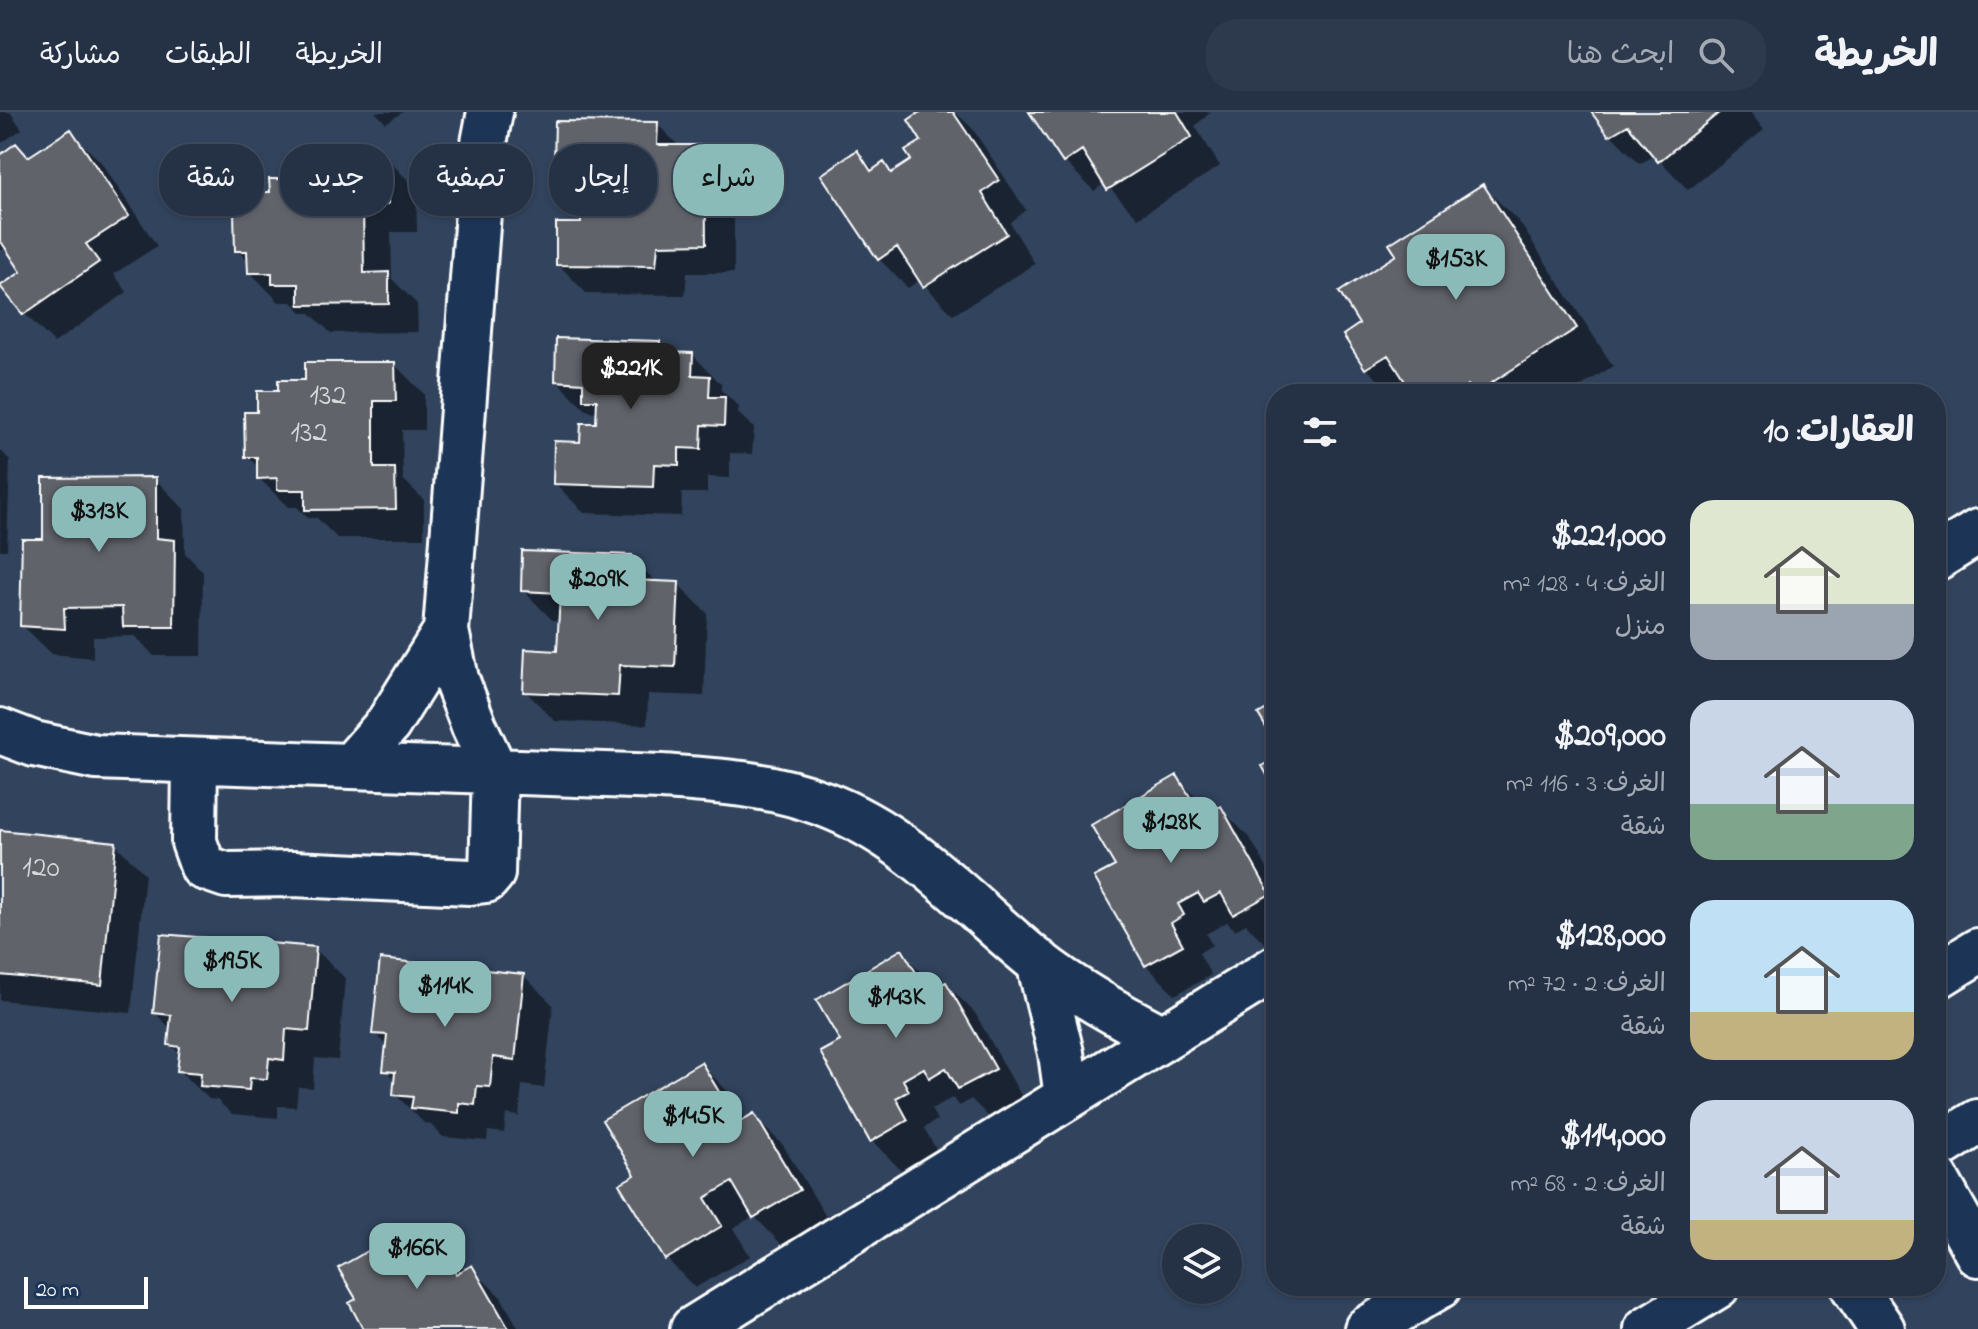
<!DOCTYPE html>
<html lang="ar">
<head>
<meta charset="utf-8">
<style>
	:root { --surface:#253246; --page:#2d3a4d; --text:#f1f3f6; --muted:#a3aab3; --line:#424d5f; --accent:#8bbbb9 }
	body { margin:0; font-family:"Indie Flower","Playpen Sans Arabic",sans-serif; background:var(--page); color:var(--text); direction:rtl; height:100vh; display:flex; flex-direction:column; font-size:30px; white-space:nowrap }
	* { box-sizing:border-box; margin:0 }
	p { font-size:26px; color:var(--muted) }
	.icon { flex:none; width:44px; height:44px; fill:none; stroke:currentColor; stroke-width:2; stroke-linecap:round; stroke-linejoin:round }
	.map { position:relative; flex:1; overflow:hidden; direction:ltr }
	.side { position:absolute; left:1266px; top:272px; width:680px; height:912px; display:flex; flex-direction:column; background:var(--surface); border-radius:32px; box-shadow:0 2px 6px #0004,0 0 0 2px var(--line); direction:rtl }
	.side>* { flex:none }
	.hud { position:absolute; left:24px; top:32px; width:760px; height:72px; direction:rtl; display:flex; gap:16px }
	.fabs { position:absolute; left:1162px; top:1112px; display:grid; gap:16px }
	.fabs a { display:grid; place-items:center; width:80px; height:80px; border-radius:50%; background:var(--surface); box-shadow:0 2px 6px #0004,0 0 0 2px var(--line); font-size:40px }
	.scale { position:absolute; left:24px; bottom:20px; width:124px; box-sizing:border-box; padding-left:8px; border:4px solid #fff; border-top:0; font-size:22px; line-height:28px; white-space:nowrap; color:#fff; -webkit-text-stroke:6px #1d3557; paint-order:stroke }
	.price { position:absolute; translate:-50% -68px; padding:0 18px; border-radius:16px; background:var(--accent); color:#111; font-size:26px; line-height:52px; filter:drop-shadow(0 2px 4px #0008) }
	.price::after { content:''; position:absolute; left:50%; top:48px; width:24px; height:18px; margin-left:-12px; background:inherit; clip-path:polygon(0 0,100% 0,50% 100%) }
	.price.on { background:#222; color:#fff }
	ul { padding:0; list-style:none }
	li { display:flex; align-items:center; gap:24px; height:200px; padding:0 32px }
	li span { display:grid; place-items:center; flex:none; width:224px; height:160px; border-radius:24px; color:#555 }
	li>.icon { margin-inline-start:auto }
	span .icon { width:96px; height:96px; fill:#fffc; stroke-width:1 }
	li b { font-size:34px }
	h2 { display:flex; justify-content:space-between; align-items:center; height:96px; padding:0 32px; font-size:34px }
	.pill { padding:0 28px; border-radius:32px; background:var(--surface); box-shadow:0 2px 6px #0004,0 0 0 2px var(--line); font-size:28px; line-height:72px }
	.pill.on { background:var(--accent); color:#111 }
	header { display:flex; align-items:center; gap:48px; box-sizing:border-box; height:112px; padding:0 40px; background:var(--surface); border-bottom:2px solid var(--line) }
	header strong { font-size:38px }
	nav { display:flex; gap:44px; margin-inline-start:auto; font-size:28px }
	.search { width:560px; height:72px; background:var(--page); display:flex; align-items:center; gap:20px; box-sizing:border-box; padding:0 28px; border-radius:32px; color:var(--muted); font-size:30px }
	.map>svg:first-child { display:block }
</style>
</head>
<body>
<header>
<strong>الخريطة</strong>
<div class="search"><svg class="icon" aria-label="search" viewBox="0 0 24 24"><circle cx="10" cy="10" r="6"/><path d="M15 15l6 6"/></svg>ابحث هنا</div>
<nav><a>الخريطة</a><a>الطبقات</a><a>مشاركة</a></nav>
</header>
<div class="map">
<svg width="1978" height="1217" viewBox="0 0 1978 1217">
	<rect width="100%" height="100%" fill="#31435d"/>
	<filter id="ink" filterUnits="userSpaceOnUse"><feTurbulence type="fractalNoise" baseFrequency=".0125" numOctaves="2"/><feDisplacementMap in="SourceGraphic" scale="16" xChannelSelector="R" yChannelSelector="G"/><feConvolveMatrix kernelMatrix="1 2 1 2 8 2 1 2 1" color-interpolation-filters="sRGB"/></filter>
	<g filter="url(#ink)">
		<path fill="#0007" d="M 0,0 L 10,0 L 22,17 L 0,32 Z
			M 375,0 L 403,0 L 386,11 Z
			M 923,0 L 955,0 L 972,16 L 1026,98 L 1010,111 L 1035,152 L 953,203 L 920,168 L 908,176 L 879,147 L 857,41 L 875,59 L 884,53 L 893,62 L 914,49 L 924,29 Z
			M 1031,0 L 1211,0 L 1195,14 L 1220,54 L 1138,106 L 1105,71 L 1094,79 L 1065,50 Z
			M 1593,0 L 1750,0 L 1764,18 L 1688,78 L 1655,43 L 1640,52 L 1611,23 Z
			M 657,12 L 680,35 L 704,35 L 734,64 L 734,161 L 687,161 L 685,183 L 587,182 L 558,152 L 594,94 L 594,81 L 586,81 L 556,51 Z
			M 70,20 L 100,49 L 157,134 L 114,162 L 127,180 L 54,231 L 25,202 L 3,175 L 24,161 L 7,135 L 0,139 L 0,45 L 29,47 Z
			M 387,47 L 416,76 L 417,120 L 391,120 L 392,167 L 417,192 L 418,220 L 331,221 L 310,201 L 303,201 L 292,190 L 279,190 L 250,160 L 250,151 L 237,138 L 249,102 L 272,82 L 302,69 Z
			M 1483,74 L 1520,111 L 1613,254 L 1569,282 L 1393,282 L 1366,256 L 1362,213 L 1399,143 Z
			M 659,231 L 669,242 L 692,242 L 721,272 L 721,278 L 739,295 L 738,301 L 754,316 L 752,342 L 730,341 L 730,366 L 707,365 L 707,381 L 682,381 L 681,404 L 584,401 L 555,371 L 598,313 L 599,301 L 586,298 L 557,269 Z
			M 394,252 L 424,282 L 424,318 L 402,318 L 403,367 L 424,388 L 424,426 L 337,426 L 317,406 L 308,406 L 297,395 L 288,395 L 259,366 L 259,356 L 247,344 L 259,302 L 280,281 L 307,270 Z
			M 0,338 L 10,348 L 7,438 L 0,438 Z
			M 155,367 L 184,397 L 185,441 L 203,460 L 202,544 L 154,544 L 135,524 L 93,525 L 93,546 L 52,542 L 22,513 L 45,429 Z
			M 631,445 L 657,471 L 678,472 L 707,501 L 704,584 L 648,582 L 647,613 L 555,609 L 525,579 L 559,541 L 561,508 L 552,508 L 523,478 Z
			M 1177,665 L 1210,702 L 1221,697 L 1250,726 L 1276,772 L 1276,824 L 1264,831 L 1246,812 L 1235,818 L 1227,810 L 1206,822 L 1212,833 L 1199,841 L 1211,863 L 1175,883 L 1146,853 L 1117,755 Z
			M 0,720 L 115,732 L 145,762 L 131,901 L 0,888 Z
			M 315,837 L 345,866 L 338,948 L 315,946 L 313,976 L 298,975 L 296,995 L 278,994 L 278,1006 L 232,1002 L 217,988 L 209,987 L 179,958 L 181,943 L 170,932 L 171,917 L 155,901 Z
			M 902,840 L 936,877 L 946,872 L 975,901 L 1023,987 L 989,1005 L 971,987 L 960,994 L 952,986 L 931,997 L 937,1008 L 924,1016 L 936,1037 L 901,1058 L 871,1028 L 843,930 Z
			M 524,864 L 553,893 L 544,976 L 522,973 L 519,1004 L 506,1002 L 504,1021 L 488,1019 L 487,1029 L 443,1025 L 430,1012 L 424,1011 L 395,982 L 396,969 L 385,958 L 388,935 L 374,921 Z
			M 701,952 L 730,982 L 746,1008 L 753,1004 L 783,1033 L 828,1108 L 783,1134 L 754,1104 L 733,1116 L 750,1144 L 695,1176 L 666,1146 Z
			M 394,1126 L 408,1141 L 433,1126 L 465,1159 L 471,1156 L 501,1185 L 519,1217 L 367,1217 L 358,1188 Z"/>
		<path fill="#60646a" stroke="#fff" stroke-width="2" d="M 920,0 L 953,0 L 999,68 L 982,81 L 1007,122 L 923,175 L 897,135 L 878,148 L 821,63 L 857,38 L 871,59 L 884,50 L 891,61 L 911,48 L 905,39 L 921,29 L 908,8 Z
			M 1029,0 L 1177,0 L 1192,25 L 1107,78 L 1082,38 L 1063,51 Z
			M 1591,0 L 1720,0 L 1658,50 L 1628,13 L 1609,24 Z
			M 555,9 L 658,10 L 657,33 L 705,33 L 706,132 L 658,133 L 656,154 L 556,153 L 556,111 L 581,111 L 581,92 L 592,92 L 593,68 L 580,68 L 580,53 L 554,52 Z
			M 71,17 L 129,104 L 86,132 L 99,150 L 23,203 L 0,174 L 21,160 L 0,128 L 0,43 L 16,31 L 28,45 Z
			M 387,45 L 388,92 L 363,92 L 364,161 L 389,160 L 389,192 L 299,193 L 299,172 L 272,172 L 272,161 L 248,161 L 247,139 L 235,139 L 234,100 L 247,100 L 247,80 L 270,80 L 269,67 L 300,67 L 299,46 Z
			M 1483,72 L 1577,216 L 1474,282 L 1468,273 L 1454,282 L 1413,282 L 1388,243 L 1365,257 L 1343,223 L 1359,212 L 1339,180 L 1396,143 L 1389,132 Z
			M 556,226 L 660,229 L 659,240 L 693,241 L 692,263 L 710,264 L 709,285 L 725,285 L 724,314 L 702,313 L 701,337 L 679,336 L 679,353 L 654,352 L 653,375 L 553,372 L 554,329 L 580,330 L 581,311 L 596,311 L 597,288 L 583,288 L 583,271 L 555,269 Z
			M 305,250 L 395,250 L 396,289 L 374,289 L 374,356 L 395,356 L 396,397 L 305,398 L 305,378 L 277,378 L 277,366 L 257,367 L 257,345 L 245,345 L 244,300 L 257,300 L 257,279 L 278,279 L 278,268 L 305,268 Z
			M 1793,274 L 1797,282 L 1780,282 Z
			M 156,365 L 156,426 L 175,428 L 174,515 L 123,515 L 122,495 L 64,496 L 65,517 L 20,514 L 22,427 L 43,427 L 43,366 Z
			M 522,439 L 632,443 L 631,468 L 679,470 L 675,555 L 620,553 L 618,584 L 523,580 L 525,537 L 557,539 L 560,481 L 521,479 Z
			M 1276,592 L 1276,632 L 1258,602 Z
			M 1276,646 L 1276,679 L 1262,654 Z
			M 1177,663 L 1201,703 L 1221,694 L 1270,782 L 1233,803 L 1221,781 L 1204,790 L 1198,781 L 1178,792 L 1184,803 L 1171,811 L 1183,833 L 1145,854 L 1094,765 L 1115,754 L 1091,713 Z
			M 0,718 L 116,730 L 102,873 L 0,863 Z
			M 161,822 L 316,835 L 309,919 L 286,917 L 284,948 L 269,946 L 267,967 L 250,966 L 249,978 L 200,974 L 201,961 L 177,959 L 180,935 L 168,933 L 171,903 L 153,901 Z
			M 902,837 L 927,879 L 946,870 L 996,957 L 958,977 L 946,956 L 929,966 L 924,956 L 903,968 L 909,979 L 896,986 L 908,1008 L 870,1030 L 820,940 L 840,929 L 816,888 Z
			M 380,847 L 524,862 L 515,948 L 493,945 L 490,975 L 477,974 L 475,993 L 459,991 L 459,1001 L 411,996 L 413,985 L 393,983 L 395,960 L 383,959 L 387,923 L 372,922 Z
			M 701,950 L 738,1011 L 754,1001 L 800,1078 L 753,1106 L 732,1070 L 705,1086 L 722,1114 L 665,1148 L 619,1072 L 635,1063 L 602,1008 Z
			M 394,1124 L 404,1141 L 433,1124 L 456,1162 L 472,1153 L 509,1217 L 363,1217 L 349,1191 L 356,1187 L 338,1156 Z"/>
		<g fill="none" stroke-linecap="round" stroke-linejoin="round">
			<g stroke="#fff" stroke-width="50">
				<path id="minor" d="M 1936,446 L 1978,420
					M 0,619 L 34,632 L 96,645 L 662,665 C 719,669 769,671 824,692 C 910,724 968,794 1038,850 C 1076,880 1120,904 1163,926
					M 195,649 L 194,730 L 203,755 L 226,763 L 293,762 L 470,770 L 486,768 L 492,761 L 495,659 L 474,614 L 456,567 L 446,519 L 483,36 L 490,0
					M 352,653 L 388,612 L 446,519
					M 1039,850 L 1061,941 L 1067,985
					M 1936,865 L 1978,839
					M 1936,1036 L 1978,1010
					M 1936,1067 L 1978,1142
					M 1853,1174 L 1882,1217
					M 693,1217 L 1276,856
					M 1367,1217 L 1439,1174
					M 1647,1217 L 1717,1174"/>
			</g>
			<use href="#minor" stroke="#1d3557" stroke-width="44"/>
		</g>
	</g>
	<g text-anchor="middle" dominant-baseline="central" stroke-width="6" stroke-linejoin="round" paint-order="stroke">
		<g font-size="30" fill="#d7d8da">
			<text x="328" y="285">132</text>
			<text x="309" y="322">132</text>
			<text x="41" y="757">120</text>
		</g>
	</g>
</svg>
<div class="fabs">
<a><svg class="icon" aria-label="layers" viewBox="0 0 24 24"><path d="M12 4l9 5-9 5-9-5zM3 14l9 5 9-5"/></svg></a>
</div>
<div class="scale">20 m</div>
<b class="price" style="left:1456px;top:190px">$153K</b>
<b class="price on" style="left:631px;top:299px">$221K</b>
<b class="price" style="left:99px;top:442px">$313K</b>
<b class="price" style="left:598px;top:510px">$209K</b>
<b class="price" style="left:1171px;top:753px">$128K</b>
<b class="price" style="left:232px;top:892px">$195K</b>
<b class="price" style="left:445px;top:917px">$114K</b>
<b class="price" style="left:896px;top:928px">$143K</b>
<b class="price" style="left:693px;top:1047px">$145K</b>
<b class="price" style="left:417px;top:1179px">$166K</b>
<div class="hud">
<a class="pill on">شراء</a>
<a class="pill">إيجار</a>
<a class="pill">تصفية</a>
<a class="pill">جديد</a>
<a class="pill">شقة</a>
</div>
<section class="side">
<h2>العقارات: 10<svg class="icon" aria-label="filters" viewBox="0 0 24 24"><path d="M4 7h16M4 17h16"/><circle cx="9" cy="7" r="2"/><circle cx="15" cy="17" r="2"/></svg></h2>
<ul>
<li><span style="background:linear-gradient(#dfe7d0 65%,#9aa5b1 0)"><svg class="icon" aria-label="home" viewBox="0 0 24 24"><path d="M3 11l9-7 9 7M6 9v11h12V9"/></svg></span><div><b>$221,000</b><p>الغرف: 4 · 128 m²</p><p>منزل</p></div></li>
<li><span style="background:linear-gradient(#c9d6e8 65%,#7fa58c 0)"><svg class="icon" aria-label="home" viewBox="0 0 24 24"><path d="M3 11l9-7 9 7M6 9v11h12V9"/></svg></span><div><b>$209,000</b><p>الغرف: 3 · 116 m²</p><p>شقة</p></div></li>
<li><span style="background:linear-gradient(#bfe0f5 70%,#c2b280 0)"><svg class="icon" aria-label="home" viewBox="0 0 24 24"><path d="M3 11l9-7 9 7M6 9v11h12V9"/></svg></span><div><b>$128,000</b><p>الغرف: 2 · 72 m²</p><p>شقة</p></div></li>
<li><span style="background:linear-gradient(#c9d6e8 75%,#c2b280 0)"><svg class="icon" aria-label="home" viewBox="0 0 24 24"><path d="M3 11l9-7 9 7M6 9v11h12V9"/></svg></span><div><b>$114,000</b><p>الغرف: 2 · 68 m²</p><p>شقة</p></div></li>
</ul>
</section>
</div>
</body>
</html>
